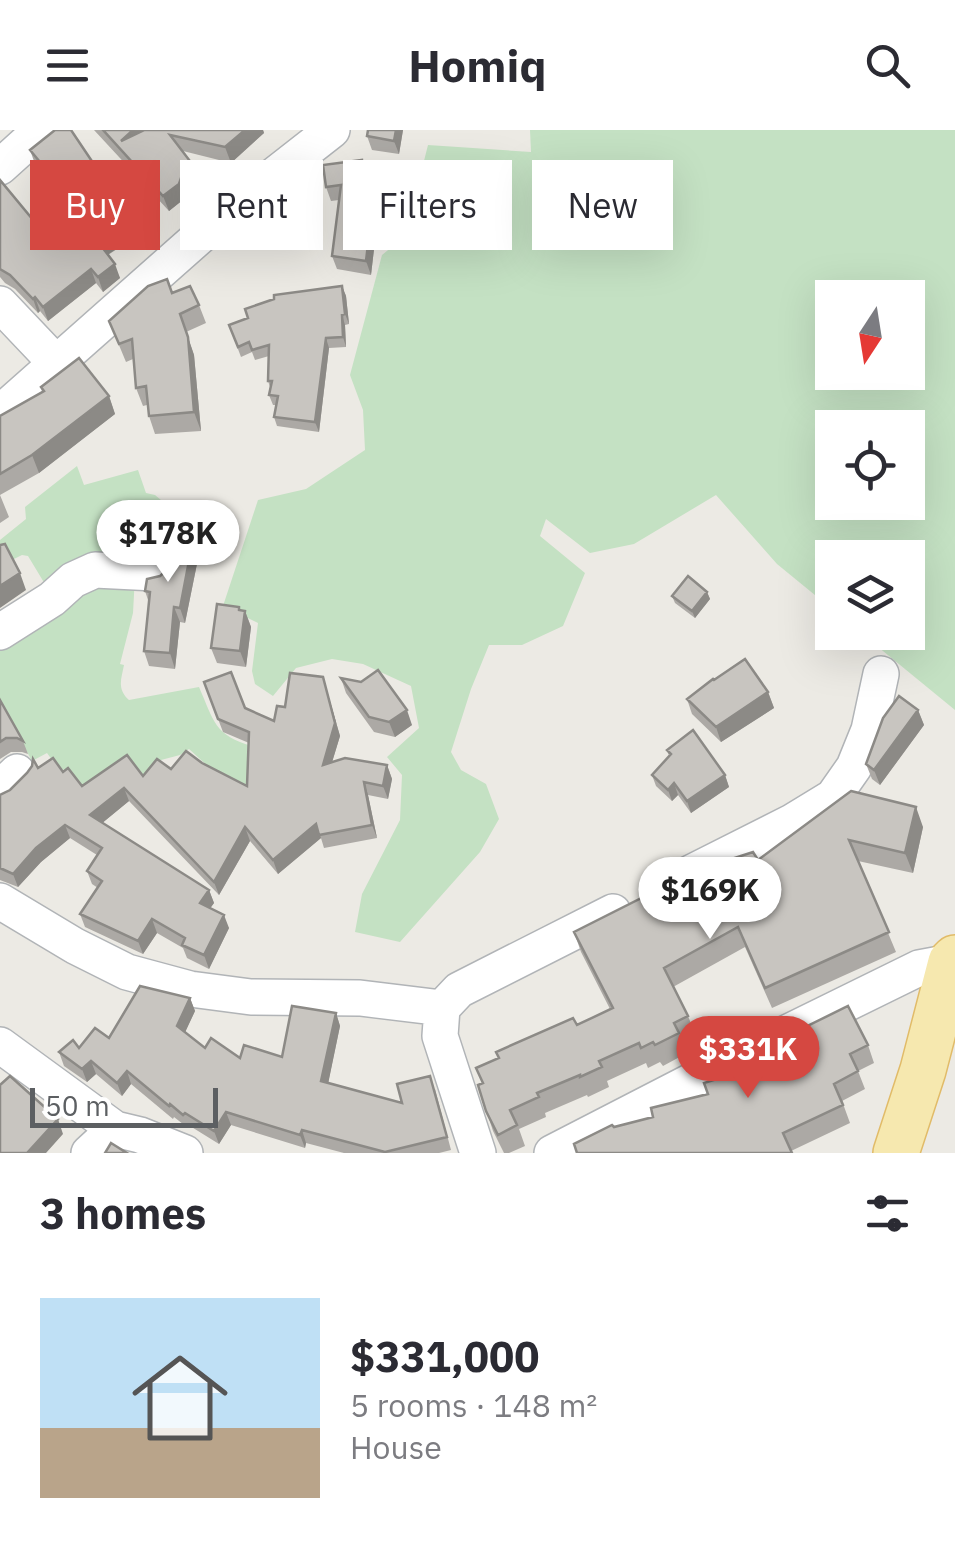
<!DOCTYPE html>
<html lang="en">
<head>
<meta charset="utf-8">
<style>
	:root { --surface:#fff; --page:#f2f2f3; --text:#2b2b33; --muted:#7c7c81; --line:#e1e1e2; --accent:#d54841 }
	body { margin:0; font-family:"IBM Plex Sans",sans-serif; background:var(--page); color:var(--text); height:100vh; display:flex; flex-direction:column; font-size:38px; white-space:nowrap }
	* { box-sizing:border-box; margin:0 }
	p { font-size:32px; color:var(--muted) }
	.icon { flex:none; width:55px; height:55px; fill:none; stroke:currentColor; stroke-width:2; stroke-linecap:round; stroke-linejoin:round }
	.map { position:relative; height:1023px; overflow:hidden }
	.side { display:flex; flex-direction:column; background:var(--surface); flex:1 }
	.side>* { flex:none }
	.guide { position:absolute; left:30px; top:30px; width:895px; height:90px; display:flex; gap:20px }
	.needle { width:65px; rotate:192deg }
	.tools { position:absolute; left:815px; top:150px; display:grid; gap:20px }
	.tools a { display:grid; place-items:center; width:110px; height:110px; border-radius:0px; background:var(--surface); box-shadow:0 10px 40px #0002; font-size:50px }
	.scale { position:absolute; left:30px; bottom:25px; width:188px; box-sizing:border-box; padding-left:10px; border:5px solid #5c5f62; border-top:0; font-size:28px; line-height:35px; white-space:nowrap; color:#5c5f62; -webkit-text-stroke:8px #fff; paint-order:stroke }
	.price { position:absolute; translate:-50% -85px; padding:0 22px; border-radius:35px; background:#fff; color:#222; font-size:32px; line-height:65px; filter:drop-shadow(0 2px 5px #0008) }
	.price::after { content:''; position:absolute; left:50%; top:60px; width:30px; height:22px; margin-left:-15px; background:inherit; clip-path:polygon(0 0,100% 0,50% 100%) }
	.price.current { background:var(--accent); color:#fff }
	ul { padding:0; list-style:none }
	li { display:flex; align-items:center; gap:30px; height:250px; padding:0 40px }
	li+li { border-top:2px solid var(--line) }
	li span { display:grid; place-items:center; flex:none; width:280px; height:200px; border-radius:0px; color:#555 }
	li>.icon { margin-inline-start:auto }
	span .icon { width:120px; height:120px; fill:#fffc; stroke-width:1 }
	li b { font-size:42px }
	h2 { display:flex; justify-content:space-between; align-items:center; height:120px; padding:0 40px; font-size:42px }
	.tag { padding:0 35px; border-radius:0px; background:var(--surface); box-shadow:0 10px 40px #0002; font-size:35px; line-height:90px }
	.tag.current { background:var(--accent); color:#fff }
	header { display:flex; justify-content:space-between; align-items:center; height:130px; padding:0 40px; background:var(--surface); font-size:45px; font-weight:800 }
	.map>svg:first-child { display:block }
</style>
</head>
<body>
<header><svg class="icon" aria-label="menu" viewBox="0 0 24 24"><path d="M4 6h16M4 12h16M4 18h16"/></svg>Homiq<svg class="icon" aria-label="search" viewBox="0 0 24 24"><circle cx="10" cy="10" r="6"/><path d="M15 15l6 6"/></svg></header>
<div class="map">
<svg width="955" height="1023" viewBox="0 0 955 1023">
	<rect width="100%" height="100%" fill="#eceae4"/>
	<path fill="#c4e1c3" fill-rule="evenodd" d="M 530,0 L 955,0 L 955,580 L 861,503 L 908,502 L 908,428 L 832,428 L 832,479 L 777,434 L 716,365 L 634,414 L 590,423 L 546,389 L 540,406 L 585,443 L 563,496 L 522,515 L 489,515 L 471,559 L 451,622 L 461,640 L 486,654 L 499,689 L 480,722 L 400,812 L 355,802 L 362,764 L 400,690 L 402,645 L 387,627 L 419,598 L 411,556 L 363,534 L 332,529 L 296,538 L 273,566 L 255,554 L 252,541 L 258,493 L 223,476 L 258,370 L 306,359 L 365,320 L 363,280 L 350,245 L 382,125 L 405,106 L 428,15 L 531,22 ZM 832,168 L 908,168 L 908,242 L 832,242 ZM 832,298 L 908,298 L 908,372 L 832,372 Z
		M 77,336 L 84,355 L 138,340 L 146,363 L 155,365 L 167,375 L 157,437 L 51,464 L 28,426 L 22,425 L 0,436 L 0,410 L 26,389 L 25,377 Z
		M 135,446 L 133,483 L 120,534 L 124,535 C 121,550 117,559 129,570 L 199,557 C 214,591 214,605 252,616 L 247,641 L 251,662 L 212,640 L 189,619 L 180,625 L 161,630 L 162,640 L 86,668 L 63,639 L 60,641 L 47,623 L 32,631 L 5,582 L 0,583 L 0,510 L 67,459 Z"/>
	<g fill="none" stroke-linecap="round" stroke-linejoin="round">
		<g stroke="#b1b4b7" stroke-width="38">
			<path id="minor" d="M 0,37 L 41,0
				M 0,174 L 55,232
				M 0,283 L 226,83 L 332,0
				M 0,502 L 52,469 L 73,450 L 95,440 L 155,443
				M 0,658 L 17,642
				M 669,754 L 792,692 L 833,667 L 854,637 L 869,600 L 881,544
				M 0,771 L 75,816 L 127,842 L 190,859 L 251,867 L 360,868 L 442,878
				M 0,915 L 115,999
				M 89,1023 L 115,999 L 140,1005 L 185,1023
				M 478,1023 L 440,906 L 442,878 L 459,860 L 613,782
				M 552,1023 L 750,921 L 919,838 L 951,832"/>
		</g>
		<g stroke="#e1bb68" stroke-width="48">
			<path id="major" d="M 896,1023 L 923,940 L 951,832 L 955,828"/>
		</g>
		<use href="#minor" stroke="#fff" stroke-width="35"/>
		<use href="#major" stroke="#f6e8af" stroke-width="45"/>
	</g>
	<path fill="#aca9a5" d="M 94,0 L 263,0 L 264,3 L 231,33 L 183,21 L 198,50 L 187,60 L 184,69 L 169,81 Z
		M 368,0 L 403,0 L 399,24 L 372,20 L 367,6 Z
		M 30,20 L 125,87 L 135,107 L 108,125 L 120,148 L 103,162 L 96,153 L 48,191 L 40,181 L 38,183 L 15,159 L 5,153 L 0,147 L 0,50 L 34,91 L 65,70 L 35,34 Z
		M 362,30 L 367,43 L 372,93 L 376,102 L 371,145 L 337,139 L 332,126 L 339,70 L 331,71 L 326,57 Z
		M 342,156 L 346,166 L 349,194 L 345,195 L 346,217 L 329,218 L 319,302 L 277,296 L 274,287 L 276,275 L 273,275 L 269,265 L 270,257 L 268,251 L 269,226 L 255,230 L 252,222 L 241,227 L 229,195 Z
		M 172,163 L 199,175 L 206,193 L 186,202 L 194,225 L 201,301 L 155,304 L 149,286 L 147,275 L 143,276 L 136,258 L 133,229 L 126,232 L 109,191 Z
		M 41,257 L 109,266 L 115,284 L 39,343 L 0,365 L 0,286 L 42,262 Z
		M 0,365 L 9,387 L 0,393 Z
		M 158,409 L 202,409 L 185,493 L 180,492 L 175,539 L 149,536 L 144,521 L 149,473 L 145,461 L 167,440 L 170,430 L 164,424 Z
		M 707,462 L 710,469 L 695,488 L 675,473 L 672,466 Z
		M 240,481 L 245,481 L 251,497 L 246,537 L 217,533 L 211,518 Z
		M 323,547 L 340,606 L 332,632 L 387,635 L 392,649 L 388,669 L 368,665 L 377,708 L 324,718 L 321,708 L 278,744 L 250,711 L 219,765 L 129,671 L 102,693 L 209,760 L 214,773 L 210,778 L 229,798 L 209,839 L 187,828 L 183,818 L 157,803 L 143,824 L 85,797 L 80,784 L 98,758 L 92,754 L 87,741 L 97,725 L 70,708 L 41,732 L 18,757 L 0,750 L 0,665 L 10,660 L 38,638 L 63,642 L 82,656 L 143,646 L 202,633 L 247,656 L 249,613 L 223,602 L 204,552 L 245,578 L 274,591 L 285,577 Z
		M 341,548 L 412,595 L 395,607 L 374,602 L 346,563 Z
		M 714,550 L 768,562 L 774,578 L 721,612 L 692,584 L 687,569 Z
		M 0,570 L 23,611 L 28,624 L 22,622 L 11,622 L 0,629 Z
		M 918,580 L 924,595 L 880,655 L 872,649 L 866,634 Z
		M 667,620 L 725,645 L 729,657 L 691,683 L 678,665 L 672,671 L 656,656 L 652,645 L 669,626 Z
		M 851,661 L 923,697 L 913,743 L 858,731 L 896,822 L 772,878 L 745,817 L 673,857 L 688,886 L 696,906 L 683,912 L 687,923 L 663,936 L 660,932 L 648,938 L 646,933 L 607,951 L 609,957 L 588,967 L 587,965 L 545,983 L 546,987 L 519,999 L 525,1016 L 509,1023 L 504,1023 L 493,1001 L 478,955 L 482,953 L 476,938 L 577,895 L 610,879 L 581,822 L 574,802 L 710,736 L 758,730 Z
		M 190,868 L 195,881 L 185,902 L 205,918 L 240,928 L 282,927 L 336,883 L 340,896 L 328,953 L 402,973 L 435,959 L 451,1020 L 439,1023 L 344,1023 L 306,1013 L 305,1018 L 231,995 L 219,1014 L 190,996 L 188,998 L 174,987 L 173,989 L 131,954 L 122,966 L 96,944 L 87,952 L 64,936 L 59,922 L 109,908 Z
		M 791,904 L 868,915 L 874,933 L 858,941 L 865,959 L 842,971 L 850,993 L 791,1021 L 614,997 L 653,987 L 757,942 L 800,927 Z"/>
	<path fill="#8c8a86" d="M 133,0 L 156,0 L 121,11 Z
		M 245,0 L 263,0 L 264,3 L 231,33 L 225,17 Z
		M 396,0 L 403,0 L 399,24 L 394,11 Z
		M 362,30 L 367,43 L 372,93 L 376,102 L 371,145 L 366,131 L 369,89 Z
		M 193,35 L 198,50 L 187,60 L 184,69 L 169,81 L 163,66 Z
		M 129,93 L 135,107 L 104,127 L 99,113 Z
		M 115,134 L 120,148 L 103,162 L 98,147 Z
		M 91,139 L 96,153 L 48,191 L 43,177 Z
		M 342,156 L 346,166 L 349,194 L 345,184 Z
		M 35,167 L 40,181 L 38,183 L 33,169 Z
		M 342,185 L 345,195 L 346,217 L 343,207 Z
		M 188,207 L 194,225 L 201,301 L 194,282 Z
		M 326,208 L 329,218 L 319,302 L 315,292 Z
		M 109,266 L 115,284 L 39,343 L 32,325 Z
		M 196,394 L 202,409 L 185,493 L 180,478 Z
		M 20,443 L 26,460 L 0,478 L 0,456 Z
		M 707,462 L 710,469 L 695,488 L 692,481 Z
		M 174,477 L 180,492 L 175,539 L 170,523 Z
		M 239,477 L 244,491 L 245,481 L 251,497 L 246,537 L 240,521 Z
		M 323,547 L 340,606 L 327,649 L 323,635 Z
		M 768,562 L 774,578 L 721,612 L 716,597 Z
		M 407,580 L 412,595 L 395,607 L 389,592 Z
		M 918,580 L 924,595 L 880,655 L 874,640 Z
		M 387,635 L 392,649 L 388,669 L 383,656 Z
		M 725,645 L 729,657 L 691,683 L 687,671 Z
		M 364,652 L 368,665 L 377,708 L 372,695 Z
		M 674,653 L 678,665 L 672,671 L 668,660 Z
		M 124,658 L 129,671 L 95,699 L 90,685 Z
		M 916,677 L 923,697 L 913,743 L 905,723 Z
		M 316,694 L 321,708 L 278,744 L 273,730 Z
		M 65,695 L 70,708 L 41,732 L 18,757 L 13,744 L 36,718 Z
		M 245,697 L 250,711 L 219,765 L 214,752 Z
		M 209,760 L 214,773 L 204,787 L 200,773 Z
		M 224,785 L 229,798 L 209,839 L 204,825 Z
		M 152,789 L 157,803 L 143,824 L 138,811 Z
		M 190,868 L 195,881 L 182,909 L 177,896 Z
		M 336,883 L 340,896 L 326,964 L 321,951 Z
		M 91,931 L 96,944 L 87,952 L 82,939 Z
		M 127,941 L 131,954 L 122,966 L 117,953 Z
		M 226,982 L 231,995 L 219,1014 L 214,1001 Z
		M 58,989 L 63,1004 L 46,1023 L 27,1023 Z
		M 302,1000 L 306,1013 L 305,1018 L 300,1005 Z"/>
	<path fill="#c8c5c0" stroke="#8c8a86" stroke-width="2.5" d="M 55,0 L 71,0 L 120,73 L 117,75 L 129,93 L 99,113 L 115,134 L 98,147 L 91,139 L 43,177 L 35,167 L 33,169 L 10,145 L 0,139 L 0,50 L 34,91 L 69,67 L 30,20 Z
		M 103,0 L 133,0 L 121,11 L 144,0 L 245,0 L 225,17 L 170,5 L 193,35 L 182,45 L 179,54 L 163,66 Z
		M 368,0 L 396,0 L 394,11 L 367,6 Z
		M 362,30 L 369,89 L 371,89 L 366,131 L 332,126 L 341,55 L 326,57 L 323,35 Z
		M 167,149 L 172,163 L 190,156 L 199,175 L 180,184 L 188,207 L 194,282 L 149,286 L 146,256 L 136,258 L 132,209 L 119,214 L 109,191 L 148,156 Z
		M 342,156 L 345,184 L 342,185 L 343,207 L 326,208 L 315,292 L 274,287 L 278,266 L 269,265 L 272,251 L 268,251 L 269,215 L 252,220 L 249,212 L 238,217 L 229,195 L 248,188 L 245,179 L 274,169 L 274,165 Z
		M 79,228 L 109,266 L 32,325 L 0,344 L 0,286 L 44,261 L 41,257 Z
		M 164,387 L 196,394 L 180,478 L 174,477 L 170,523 L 144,521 L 150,462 L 145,461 L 147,449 L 160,446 L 167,440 L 170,430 L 168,417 L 158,409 Z
		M 5,414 L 20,443 L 0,456 L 0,415 Z
		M 688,446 L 707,462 L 692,481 L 672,466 Z
		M 217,474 L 239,477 L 239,480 L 245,481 L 240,521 L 211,518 Z
		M 745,529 L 768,562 L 716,597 L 687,569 L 713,549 L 714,550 Z
		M 378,540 L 407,580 L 389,592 L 369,587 L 341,548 L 361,552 Z
		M 231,542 L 245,578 L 274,591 L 277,576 L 285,577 L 290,543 L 323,547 L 335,593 L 323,635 L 345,628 L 387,635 L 383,656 L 364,652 L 372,695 L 319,705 L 316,694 L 273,730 L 245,697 L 214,752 L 124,658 L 90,685 L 209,760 L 200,773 L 224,785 L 204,825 L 182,815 L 185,808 L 152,789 L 138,811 L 80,784 L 102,751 L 87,741 L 102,718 L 65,695 L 36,718 L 13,744 L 0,738 L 0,665 L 10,660 L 27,643 L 32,636 L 33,629 L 38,638 L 53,628 L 63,642 L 68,638 L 82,656 L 127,625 L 143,646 L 157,629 L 171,639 L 186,621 L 202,633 L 247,656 L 249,602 L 218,589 L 204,552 Z
		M 899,566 L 918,580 L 874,640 L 866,634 L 883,588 Z
		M 0,570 L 23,611 L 17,608 L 6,608 L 0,612 Z
		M 693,600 L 725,645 L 687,671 L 674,653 L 668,660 L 652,645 L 671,624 L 667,620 Z
		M 851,661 L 916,677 L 905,723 L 849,710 L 889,802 L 765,858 L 738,797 L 664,838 L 688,886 L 674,893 L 679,903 L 655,915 L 653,912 L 641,918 L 639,913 L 599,931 L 602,937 L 580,947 L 580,945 L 537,963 L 539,967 L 510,980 L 517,995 L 498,1005 L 486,981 L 478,955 L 483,953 L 476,938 L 499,928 L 496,922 L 573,888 L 577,895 L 613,878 L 574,802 L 709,734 L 710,736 L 753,722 L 758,730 Z
		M 140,856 L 190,868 L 177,896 L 205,918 L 211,908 L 240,928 L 244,915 L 282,927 L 292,876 L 336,883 L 321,951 L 402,973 L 397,954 L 430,946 L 447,1007 L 385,1022 L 302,1000 L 300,1005 L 226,982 L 214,1001 L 185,983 L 183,985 L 170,974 L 169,976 L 127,941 L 117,953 L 91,931 L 82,939 L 59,922 L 73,910 L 79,918 L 95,898 L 109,908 Z
		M 848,876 L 868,915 L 850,924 L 858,941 L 834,954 L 843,975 L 783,1003 L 792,1023 L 577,1023 L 574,1014 L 612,995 L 614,997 L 653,987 L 651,978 L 708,964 L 704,953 L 723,947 L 723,944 L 754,933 L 757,942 L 802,926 L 791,904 Z
		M 10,946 L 58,989 L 27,1023 L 0,1023 L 0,955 Z
		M 111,1013 L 127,1023 L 105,1023 Z"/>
</svg>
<div class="tools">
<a><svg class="needle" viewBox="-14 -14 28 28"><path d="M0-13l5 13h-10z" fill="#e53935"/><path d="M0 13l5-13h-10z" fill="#7c7c81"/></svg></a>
<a><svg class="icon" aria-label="locate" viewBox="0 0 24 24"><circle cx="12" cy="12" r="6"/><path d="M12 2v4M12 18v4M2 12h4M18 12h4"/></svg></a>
<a><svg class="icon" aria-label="layers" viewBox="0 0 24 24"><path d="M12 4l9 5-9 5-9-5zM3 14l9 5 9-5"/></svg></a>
</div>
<div class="scale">50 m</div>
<b class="price" style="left:168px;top:455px">$178K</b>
<b class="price" style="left:710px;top:812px">$169K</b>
<b class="price current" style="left:748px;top:971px">$331K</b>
<div class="guide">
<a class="tag current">Buy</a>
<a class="tag">Rent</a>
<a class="tag">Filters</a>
<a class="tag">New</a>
</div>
</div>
<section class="side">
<h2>3 homes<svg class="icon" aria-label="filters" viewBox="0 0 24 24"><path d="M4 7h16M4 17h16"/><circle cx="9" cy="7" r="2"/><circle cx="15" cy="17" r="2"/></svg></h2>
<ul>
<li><span style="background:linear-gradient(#bfe0f5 65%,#b9a48a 0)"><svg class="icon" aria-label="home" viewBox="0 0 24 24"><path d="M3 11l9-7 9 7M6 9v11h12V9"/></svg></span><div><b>$331,000</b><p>5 rooms · 148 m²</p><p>House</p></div></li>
</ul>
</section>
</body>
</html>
